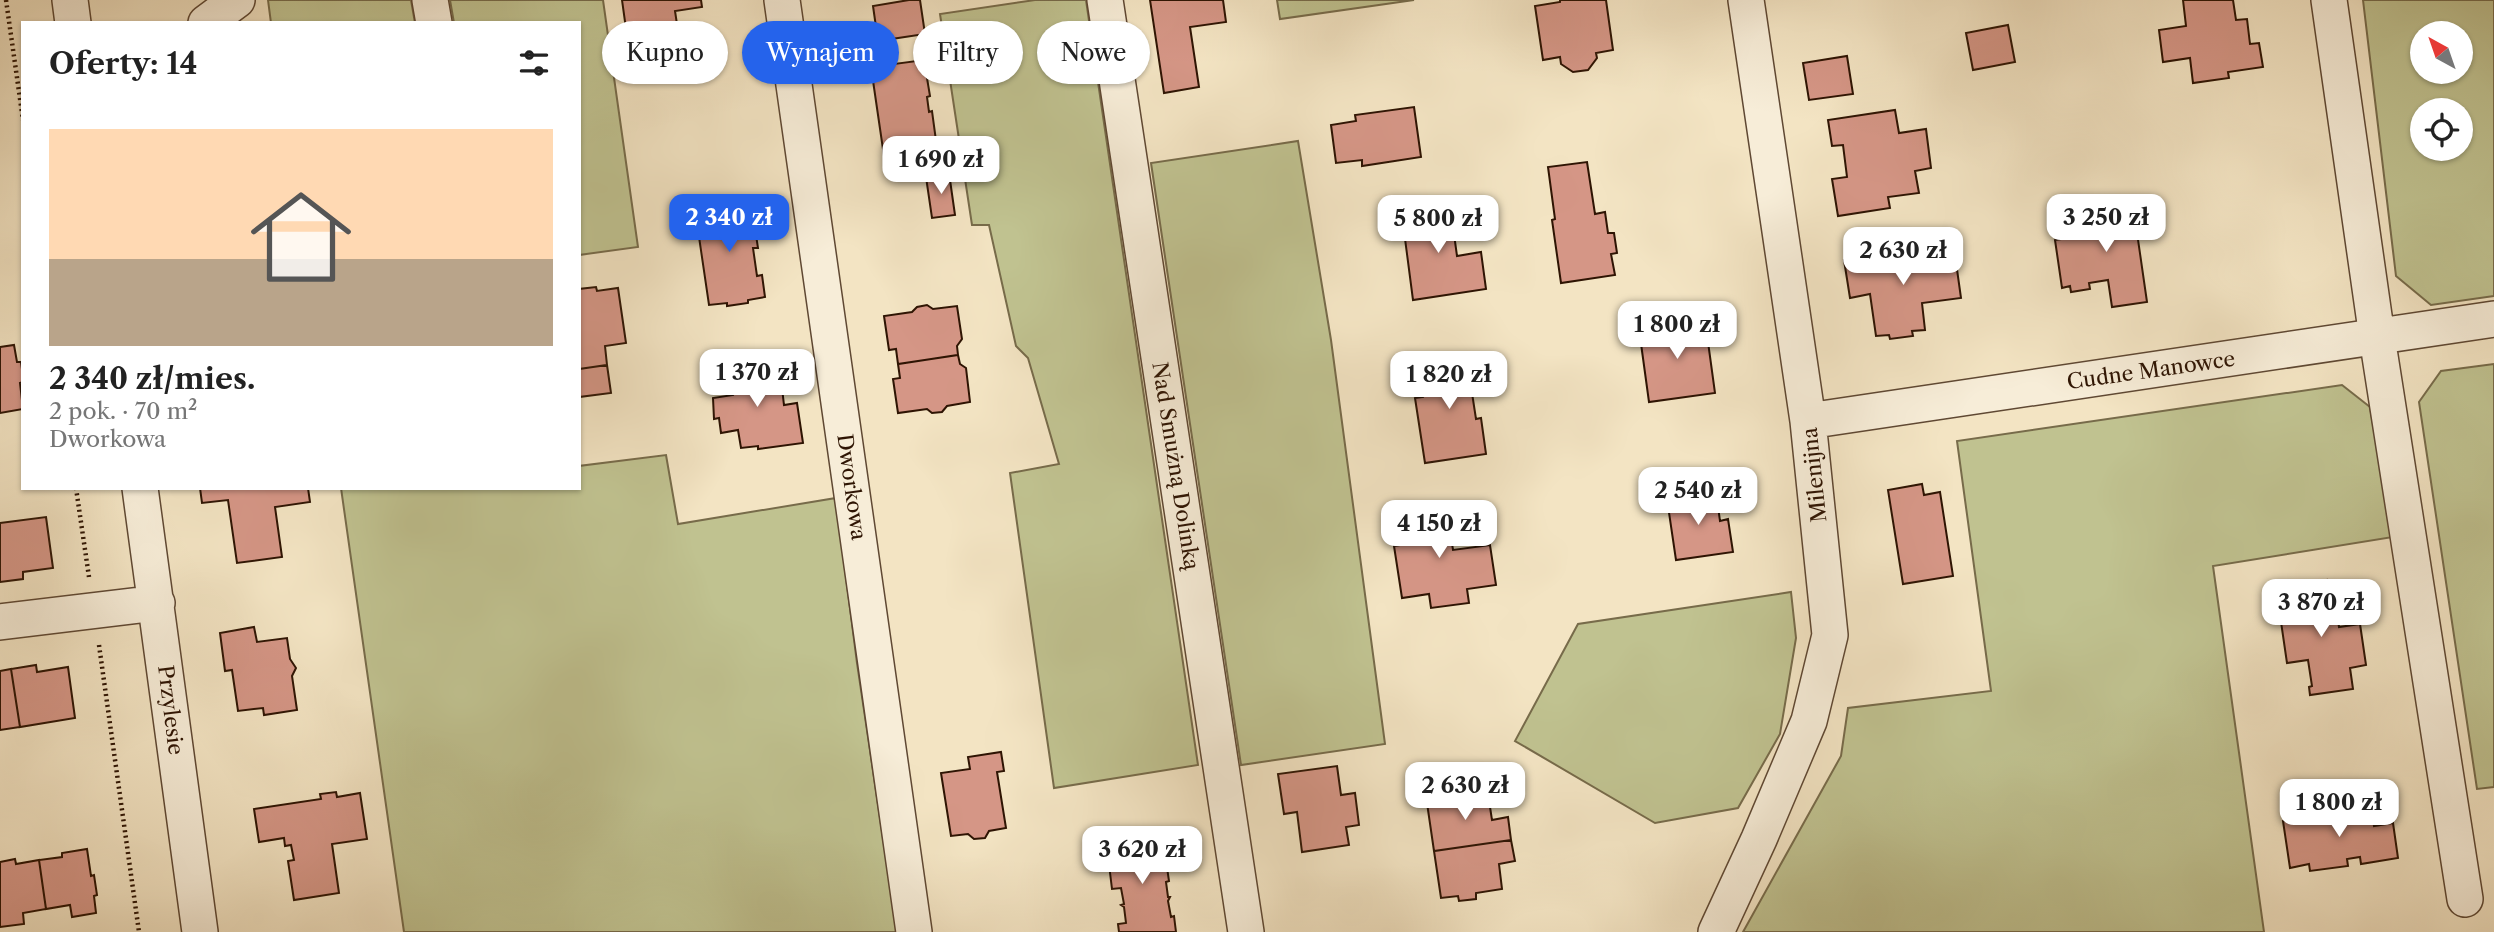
<!DOCTYPE html>
<html lang="pl">
<head>
<meta charset="utf-8">
<style>
	:root { --surface:#fff; --page:#f2f2f2; --text:#222; --muted:#767676; --accent:#2563eb }
	body { margin:0; font-family:"Libre Caslon Text",serif; background:var(--page); color:var(--text); height:100vh; display:flex; flex-direction:column; font-size:26px; white-space:nowrap }
	* { box-sizing:border-box; margin:0 }
	p { font-size:23px; color:var(--muted) }
	.icon { flex:none; width:38px; height:38px; fill:none; stroke:currentColor; stroke-width:2; stroke-linecap:round; stroke-linejoin:round }
	.map { position:relative; flex:1; overflow:hidden }
	.drawer { position:absolute; left:21px; top:21px; width:560px; height:469px; display:flex; flex-direction:column; background:var(--surface); border-radius:0px; box-shadow:0 2px 5px #0004 }
	.drawer>* { flex:none }
	.banner { position:absolute; left:602px; top:21px; width:665px; height:63px; display:flex; gap:14px }
	.needle { width:46px; rotate:320deg }
	.buttons { position:absolute; left:2410px; top:21px; display:grid; gap:14px }
	.buttons a { display:grid; place-items:center; width:63px; height:63px; border-radius:50%; background:var(--surface); box-shadow:0 2px 5px #0004; font-size:35px }
	.price { position:absolute; translate:-50% -60px; padding:0 16px; border-radius:14px; background:#fff; color:#222; font-size:23px; line-height:46px; filter:drop-shadow(0 2px 4px #0008) }
	.price::after { content:''; position:absolute; left:50%; top:42px; width:21px; height:16px; margin-left:-10px; background:inherit; clip-path:polygon(0 0,100% 0,50% 100%) }
	.price.current { background:var(--accent); color:#fff }
	ul { padding:0; list-style:none }
	li { display:grid; align-content:center; gap:14px; height:371px; padding:0 28px }
	li span { display:grid; place-items:center; height:217px; border-radius:0px; color:#555 }
	li>.icon { margin-inline-start:auto }
	span .icon { width:126px; height:126px; fill:#fffc; stroke-width:1 }
	li b { font-size:30px }
	h2 { display:flex; justify-content:space-between; align-items:center; height:84px; padding:0 28px; font-size:30px }
	.chip { padding:0 24px; border-radius:32px; background:var(--surface); box-shadow:0 2px 5px #0004; font-size:24px; line-height:63px }
	.chip.current { background:var(--accent); color:#fff }
	.map>svg:first-child { display:block }
</style>
</head>
<body>
<div class="map">
<svg width="2494" height="932" viewBox="0 0 2494 932">
	<rect width="100%" height="100%" fill="#f3e4c3"/>
	<filter id="stains"><feTurbulence type="fractalNoise" baseFrequency=".00286" numOctaves="4"/><feColorMatrix values="0 0 0 0 .2 0 0 0 0 .09 0 0 0 0 .02 0 0 0 .5 -.17"/></filter>
	<radialGradient id="worn" r=".72"><stop offset=".6" stop-color="#630" stop-opacity="0"/><stop offset="1" stop-color="#630" stop-opacity=".3"/></radialGradient>
	<path fill="#c0c290" stroke="#776b4a" stroke-width="2" fill-rule="evenodd" d="M 268,0 L 411,0 L 415,23 L 271,23 Z
		M 450,0 L 603,0 L 638,247 L 579,255 L 579,23 L 454,23 Z
		M 1035,0 L 1086,0 L 1198,765 L 1054,788 L 1010,473 L 1059,464 L 1028,358 L 1016,346 L 989,225 L 972,225 L 940,14 Z
		M 1277,0 L 1414,0 L 1280,19 Z
		M 2363,0 L 2494,0 L 2494,296 L 2431,305 L 2396,276 ZM 2460,33 L 2460,72 L 2422,72 L 2422,33 ZM 2460,110 L 2460,149 L 2422,149 L 2422,110 Z
		M 1298,141 L 1331,340 L 1385,744 L 1241,765 L 1151,163 Z
		M 2494,364 L 2494,787 L 2477,789 L 2419,402 L 2441,371 Z
		M 2342,385 L 2370,407 L 2393,537 L 2213,566 L 2264,932 L 1743,932 L 1841,756 L 1848,708 L 1991,691 L 1957,441 Z
		M 666,455 L 678,524 L 836,498 L 857,663 L 897,932 L 404,932 L 341,488 L 579,488 L 579,466 Z
		M 1791,592 L 1796,638 L 1780,734 L 1738,808 L 1655,823 L 1515,741 L 1578,624 Z"/>
	<path fill="#d59686" stroke="#2e1403" stroke-width="2" d="M 622,0 L 701,0 L 702,7 L 675,11 L 683,64 L 632,72 Z
		M 909,0 L 920,0 L 925,34 L 878,41 L 873,6 Z
		M 1150,0 L 1223,0 L 1226,22 L 1190,27 L 1199,87 L 1164,93 Z
		M 1560,0 L 1606,0 L 1613,50 L 1596,53 L 1597,58 L 1588,70 L 1573,72 L 1561,64 L 1560,57 L 1543,60 L 1535,6 L 1560,2 Z
		M 2183,0 L 2233,0 L 2236,20 L 2247,19 L 2250,44 L 2259,43 L 2263,67 L 2228,72 L 2229,78 L 2193,83 L 2190,58 L 2163,62 L 2159,30 L 2186,26 Z
		M 2008,25 L 2015,62 L 1973,70 L 1966,33 Z
		M 1847,56 L 1853,94 L 1809,100 L 1803,63 Z
		M 924,60 L 930,96 L 927,97 L 929,112 L 932,111 L 937,148 L 884,156 L 871,67 Z
		M 1414,107 L 1421,157 L 1362,166 L 1362,160 L 1336,163 L 1331,125 L 1356,121 L 1355,115 Z
		M 1895,110 L 1899,133 L 1926,129 L 1931,168 L 1915,171 L 1919,193 L 1888,197 L 1890,208 L 1838,216 L 1832,179 L 1847,177 L 1843,145 L 1832,146 L 1828,120 Z
		M 1587,162 L 1595,214 L 1605,212 L 1608,233 L 1614,233 L 1617,253 L 1611,254 L 1615,275 L 1561,283 L 1552,220 L 1555,219 L 1548,167 Z
		M 949,173 L 955,215 L 932,218 L 926,177 Z
		M 2132,198 L 2147,302 L 2112,307 L 2108,280 L 2089,283 L 2090,289 L 2071,292 L 2070,286 L 2062,288 L 2055,240 L 2089,235 L 2085,205 Z
		M 747,200 L 751,222 L 754,222 L 758,248 L 753,248 L 757,276 L 762,275 L 765,297 L 748,300 L 748,303 L 727,306 L 727,303 L 709,305 L 698,230 L 701,230 L 698,207 Z
		M 1450,205 L 1457,256 L 1481,252 L 1486,289 L 1413,300 L 1401,208 Z
		M 1954,248 L 1961,298 L 1922,303 L 1925,330 L 1912,331 L 1913,336 L 1890,339 L 1889,335 L 1876,336 L 1870,294 L 1850,298 L 1844,260 L 1914,250 L 1914,254 Z
		M 596,287 L 597,291 L 618,288 L 626,343 L 605,346 L 607,365 L 579,369 L 579,289 Z
		M 927,305 L 933,309 L 957,306 L 962,339 L 957,346 L 958,355 L 898,364 L 896,349 L 889,350 L 884,316 L 912,312 L 917,307 Z
		M 1705,320 L 1715,393 L 1649,402 L 1639,329 Z
		M 14,345 L 17,362 L 21,362 L 23,376 L 23,382 L 20,383 L 23,409 L 0,413 L 0,347 Z
		M 958,355 L 960,364 L 966,368 L 970,402 L 947,406 L 942,412 L 932,413 L 927,409 L 898,413 L 893,379 L 900,378 L 898,364 Z
		M 764,357 L 769,390 L 782,388 L 784,405 L 797,403 L 803,443 L 758,449 L 758,446 L 741,448 L 738,430 L 721,433 L 719,418 L 714,419 L 713,398 L 733,395 L 729,363 Z
		M 1472,357 L 1477,392 L 1472,393 L 1476,419 L 1481,418 L 1486,454 L 1425,463 L 1415,398 L 1423,397 L 1419,365 Z
		M 607,365 L 611,393 L 579,397 L 579,369 Z
		M 1922,484 L 1924,495 L 1940,492 L 1953,576 L 1903,584 L 1888,490 Z
		M 200,488 L 308,488 L 310,502 L 275,507 L 282,557 L 237,563 L 228,500 L 202,503 Z
		M 1716,492 L 1720,521 L 1728,519 L 1733,552 L 1676,560 L 1667,499 Z
		M 1446,504 L 1453,550 L 1490,545 L 1496,585 L 1467,589 L 1469,603 L 1431,608 L 1429,594 L 1402,598 L 1394,546 L 1407,544 L 1402,510 Z
		M 46,517 L 53,568 L 23,572 L 23,579 L 0,582 L 0,523 Z
		M 2327,580 L 2332,614 L 2337,613 L 2339,627 L 2360,624 L 2366,665 L 2350,668 L 2353,689 L 2310,695 L 2309,687 L 2312,686 L 2308,660 L 2287,663 L 2281,622 L 2290,621 L 2285,586 Z
		M 254,627 L 257,642 L 287,638 L 290,659 L 296,668 L 292,676 L 297,710 L 264,715 L 263,708 L 238,711 L 232,670 L 225,671 L 220,633 Z
		M 36,665 L 37,672 L 68,667 L 75,718 L 20,727 L 11,669 Z
		M 11,669 L 20,727 L 0,730 L 0,671 Z
		M 1001,752 L 1004,771 L 997,772 L 1006,828 L 989,831 L 985,838 L 974,839 L 968,834 L 951,836 L 941,773 L 970,769 L 968,757 Z
		M 1337,766 L 1341,795 L 1355,793 L 1359,825 L 1346,827 L 1349,845 L 1302,852 L 1297,812 L 1284,814 L 1278,774 Z
		M 1461,790 L 1462,798 L 1488,794 L 1492,820 L 1508,817 L 1511,840 L 1434,851 L 1427,803 L 1444,800 L 1443,793 Z
		M 336,792 L 337,797 L 360,793 L 367,839 L 332,844 L 339,893 L 294,900 L 288,861 L 294,860 L 291,845 L 285,846 L 284,838 L 259,842 L 254,809 L 321,799 L 320,794 Z
		M 2371,803 L 2374,826 L 2393,823 L 2398,858 L 2361,864 L 2360,857 L 2347,859 L 2348,866 L 2310,871 L 2309,864 L 2290,868 L 2283,821 L 2320,815 L 2319,810 Z
		M 1142,840 L 1143,843 L 1163,840 L 1169,881 L 1166,882 L 1168,897 L 1170,897 L 1168,901 L 1171,917 L 1174,916 L 1176,932 L 1119,932 L 1118,924 L 1126,923 L 1124,907 L 1121,905 L 1124,904 L 1121,888 L 1112,889 L 1107,848 L 1117,847 L 1116,844 Z
		M 1511,840 L 1515,861 L 1499,864 L 1502,889 L 1476,893 L 1476,899 L 1459,901 L 1458,896 L 1441,898 L 1434,851 Z
		M 87,849 L 91,876 L 94,875 L 97,895 L 94,896 L 96,913 L 72,917 L 70,905 L 46,909 L 39,860 L 62,857 L 62,853 Z
		M 15,859 L 16,864 L 39,860 L 46,909 L 23,913 L 24,924 L 0,927 L 0,862 Z"/>
	<g fill="none" stroke-linecap="round" stroke-linejoin="round">
		<g stroke="#5f4833" stroke-width="38">
			<path id="minor" d="M 70,0 L 73,23
				M 430,0 L 434,23
				M 782,0 L 914,932
				M 1105,0 L 1246,932
				M 2329,0 L 2377,337 L 2465,899
				M 206,23 L 237,0
				M 1808,421 L 2494,319
				M 140,488 L 200,932
				M 0,622 L 157,603
				M 1716,932 L 1759,839 L 1809,721 L 1830,635 L 1808,421 L 1746,0"/>
		</g>
		<path stroke="#2e1403" stroke-width="4.5" stroke-dasharray="2 3.5" stroke-linecap="butt" d="M 6,0 L 23,120
			M 76,488 L 89,577
			M 99,645 L 139,932"/>
		<use href="#minor" stroke="#f7edd8" stroke-width="35"/>
	</g>
	<g text-anchor="middle" dominant-baseline="central" stroke-width="6" stroke-linejoin="round" paint-order="stroke">
		<g font-size="21" fill="#2e1403" stroke="#f7edd8">
			<text transform="translate(2151 370) rotate(-8)">Cudne Manowce</text>
			<text transform="translate(1176 466) rotate(81)">Nad Smużną Dolinką</text>
			<text transform="translate(1814 475) rotate(-96)">Milenijna</text>
			<text transform="translate(852 487) rotate(82)">Dworkowa</text>
			<text transform="translate(171 710) rotate(83)">Przylesie</text>
		</g>
	</g>
	<rect width="100%" height="100%" filter="url(#stains)"/>
	<rect width="100%" height="100%" fill="url(#worn)"/>
</svg>
<div class="buttons">
<a><svg class="needle" viewBox="-14 -14 28 28"><path d="M0-13l5 13h-10z" fill="#e53935"/><path d="M0 13l5-13h-10z" fill="#767676"/></svg></a>
<a><svg class="icon" aria-label="locate" viewBox="0 0 24 24"><circle cx="12" cy="12" r="6"/><path d="M12 2v4M12 18v4M2 12h4M18 12h4"/></svg></a>
</div>
<b class="price" style="left:941px;top:196px">1 690 zł</b>
<b class="price current" style="left:729px;top:254px">2 340 zł</b>
<b class="price" style="left:2106px;top:254px">3 250 zł</b>
<b class="price" style="left:1438px;top:255px">5 800 zł</b>
<b class="price" style="left:1903px;top:287px">2 630 zł</b>
<b class="price" style="left:1677px;top:361px">1 800 zł</b>
<b class="price" style="left:757px;top:409px">1 370 zł</b>
<b class="price" style="left:1449px;top:411px">1 820 zł</b>
<b class="price" style="left:1698px;top:527px">2 540 zł</b>
<b class="price" style="left:1439px;top:560px">4 150 zł</b>
<b class="price" style="left:2321px;top:639px">3 870 zł</b>
<b class="price" style="left:1465px;top:822px">2 630 zł</b>
<b class="price" style="left:2339px;top:839px">1 800 zł</b>
<b class="price" style="left:1142px;top:886px">3 620 zł</b>
<div class="banner">
<a class="chip">Kupno</a>
<a class="chip current">Wynajem</a>
<a class="chip">Filtry</a>
<a class="chip">Nowe</a>
</div>
<section class="drawer">
<h2>Oferty: 14<svg class="icon" aria-label="filters" viewBox="0 0 24 24"><path d="M4 7h16M4 17h16"/><circle cx="9" cy="7" r="2"/><circle cx="15" cy="17" r="2"/></svg></h2>
<ul>
<li><span style="background:linear-gradient(#ffd9b3 60%,#b9a48a 0)"><svg class="icon" aria-label="home" viewBox="0 0 24 24"><path d="M3 11l9-7 9 7M6 9v11h12V9"/></svg></span><div><b>2 340 zł/mies.</b><p>2 pok. · 70 m²</p><p>Dworkowa</p></div></li>
</ul>
</section>
</div>
</body>
</html>
